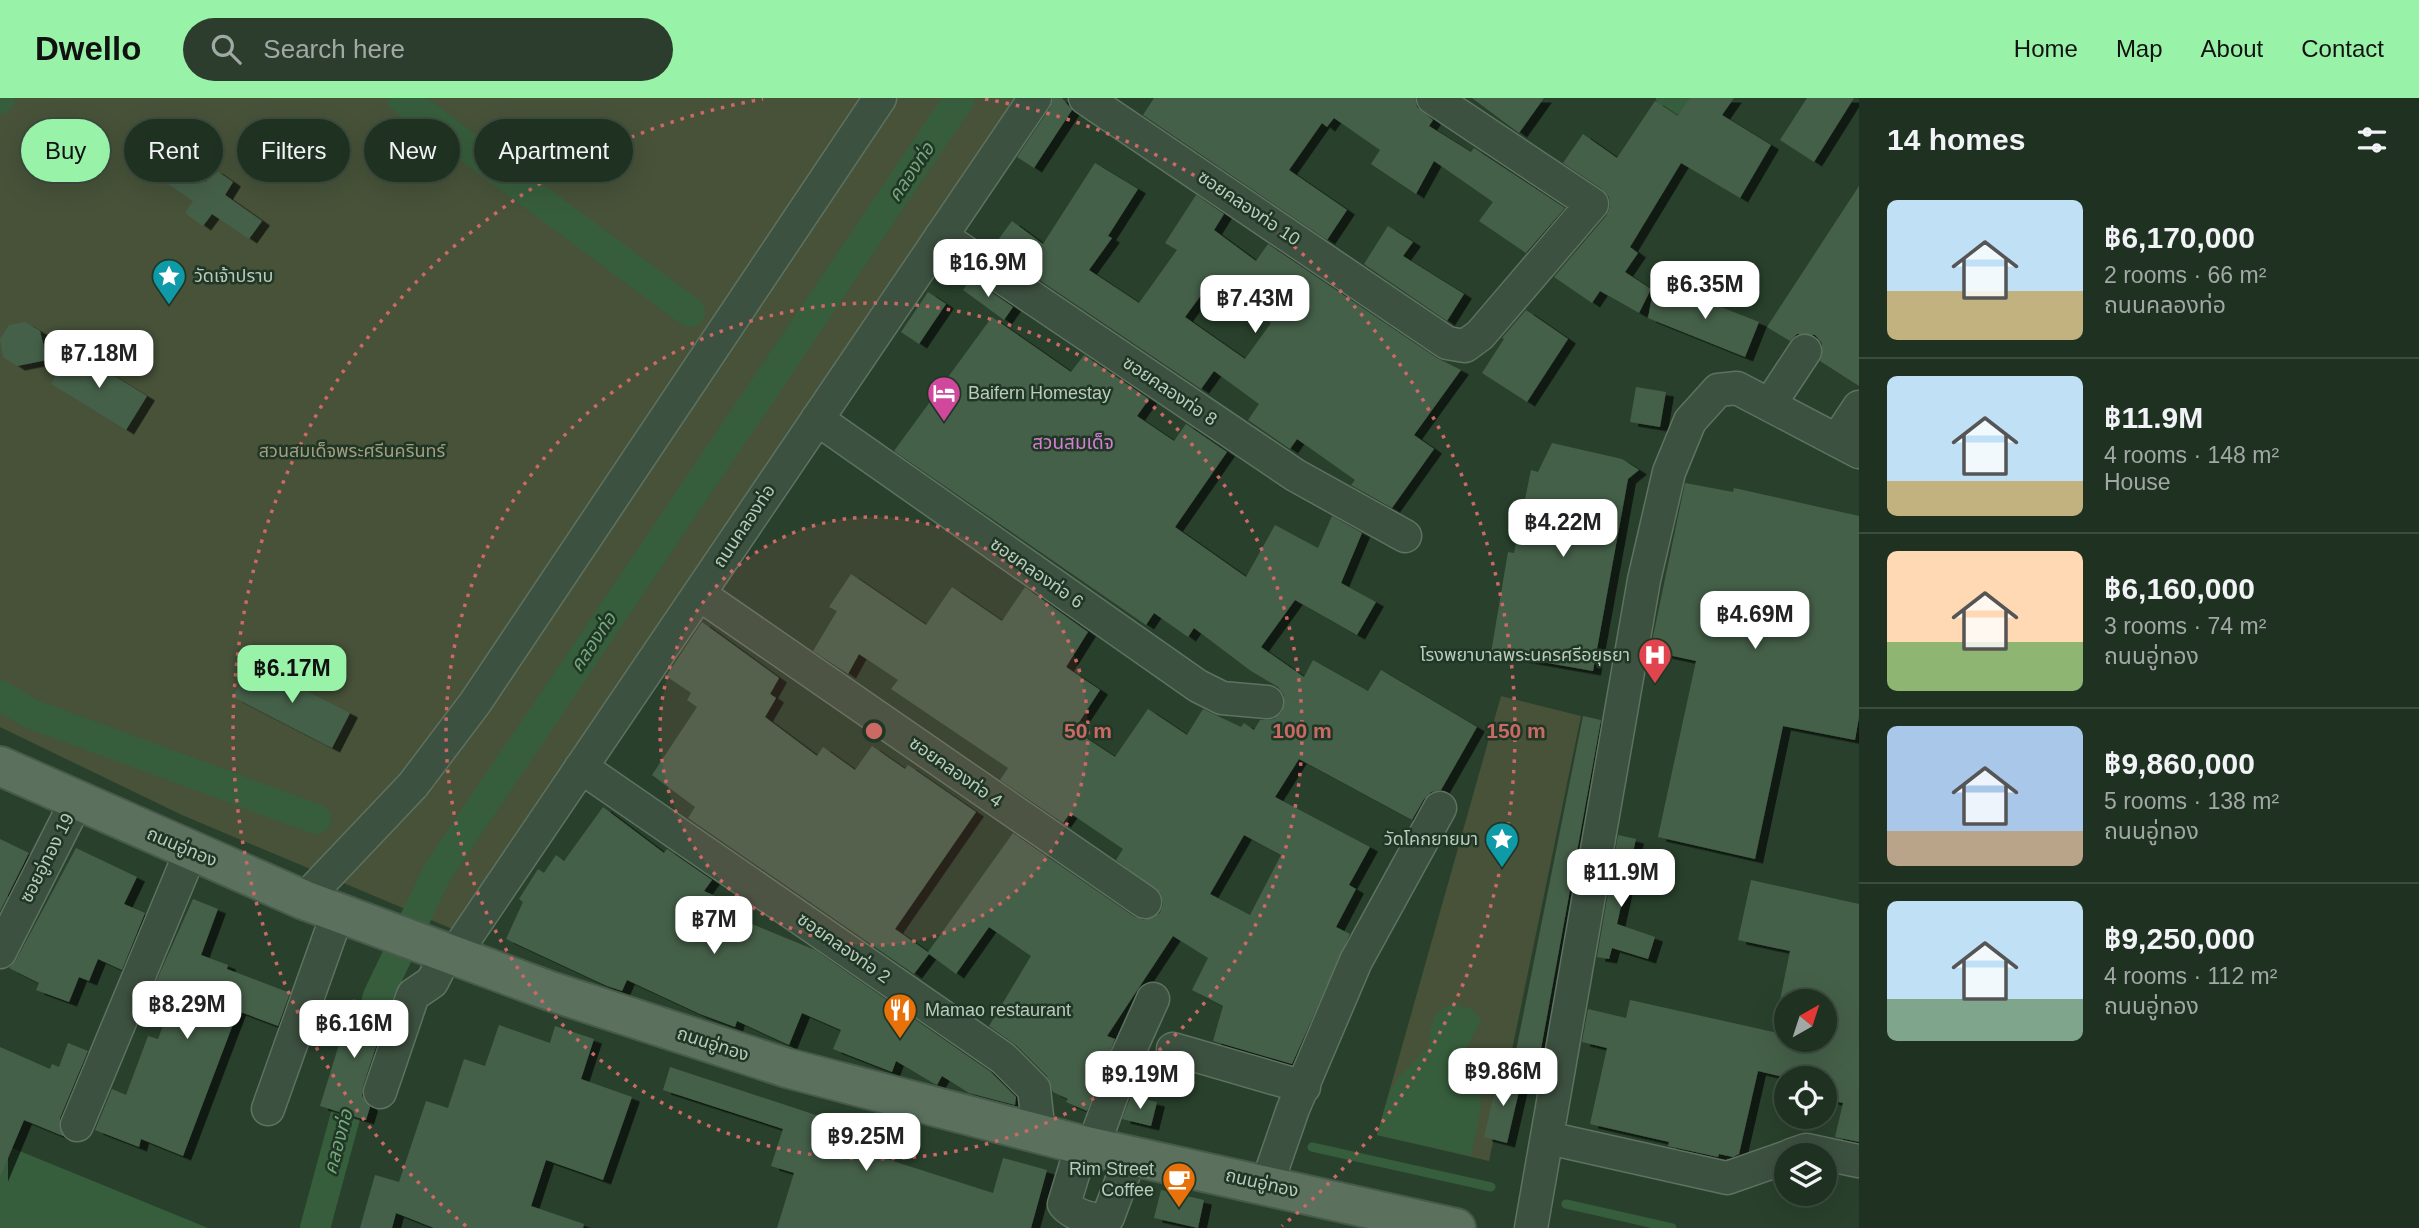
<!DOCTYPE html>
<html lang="en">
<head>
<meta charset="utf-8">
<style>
	:root { --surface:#1f3121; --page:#2c3d2e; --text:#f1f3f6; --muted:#a1a9a5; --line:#3c4c3f; --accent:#98f2a8 }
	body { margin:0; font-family:Arial,"Noto Sans Thai",sans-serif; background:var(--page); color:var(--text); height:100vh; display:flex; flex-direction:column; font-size:26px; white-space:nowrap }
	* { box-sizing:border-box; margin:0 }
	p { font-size:23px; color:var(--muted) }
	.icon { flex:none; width:38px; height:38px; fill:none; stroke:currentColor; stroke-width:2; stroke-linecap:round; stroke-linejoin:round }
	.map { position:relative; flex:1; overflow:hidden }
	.drawer { display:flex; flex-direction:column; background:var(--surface); width:560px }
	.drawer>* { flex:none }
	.hud { position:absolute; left:21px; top:21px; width:665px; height:63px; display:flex; gap:14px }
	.needle { width:46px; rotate:39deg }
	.fabs { position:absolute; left:1774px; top:891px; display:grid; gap:14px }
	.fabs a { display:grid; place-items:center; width:63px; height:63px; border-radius:50%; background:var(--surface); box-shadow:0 7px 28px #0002,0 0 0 2px var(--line); font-size:35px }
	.price { position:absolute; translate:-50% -60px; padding:0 16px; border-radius:14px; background:#fff; color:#222; font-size:23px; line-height:46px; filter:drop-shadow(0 2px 4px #0008) }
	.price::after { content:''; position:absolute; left:50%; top:42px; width:21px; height:16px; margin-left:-10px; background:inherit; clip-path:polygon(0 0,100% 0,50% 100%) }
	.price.current { background:var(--accent); color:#111 }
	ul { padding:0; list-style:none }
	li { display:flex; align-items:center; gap:21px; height:175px; padding:0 28px }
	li+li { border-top:2px solid var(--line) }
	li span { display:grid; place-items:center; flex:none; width:196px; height:140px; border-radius:10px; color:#555 }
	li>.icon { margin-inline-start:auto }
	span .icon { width:84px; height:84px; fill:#fffc; stroke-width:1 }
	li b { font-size:30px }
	h2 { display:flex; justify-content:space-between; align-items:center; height:84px; padding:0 28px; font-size:30px }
	.chip { padding:0 24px; border-radius:32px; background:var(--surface); box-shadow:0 7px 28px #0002,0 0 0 2px var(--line); font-size:24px; line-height:63px }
	.chip.current { background:var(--accent); color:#111 }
	header { display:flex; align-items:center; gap:42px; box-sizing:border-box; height:98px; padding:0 35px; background:var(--accent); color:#111 }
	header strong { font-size:33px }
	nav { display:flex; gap:38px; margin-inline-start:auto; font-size:24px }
	.search { width:490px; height:63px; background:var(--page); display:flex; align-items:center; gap:18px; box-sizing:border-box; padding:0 24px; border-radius:38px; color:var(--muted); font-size:26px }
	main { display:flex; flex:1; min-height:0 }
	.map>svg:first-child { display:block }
</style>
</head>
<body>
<header>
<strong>Dwello</strong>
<div class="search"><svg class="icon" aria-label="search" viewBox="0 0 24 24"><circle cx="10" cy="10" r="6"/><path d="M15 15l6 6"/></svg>Search here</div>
<nav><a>Home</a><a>Map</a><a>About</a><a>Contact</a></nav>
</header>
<main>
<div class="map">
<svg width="1859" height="1130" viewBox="0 0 1859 1130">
	<defs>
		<filter id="shadow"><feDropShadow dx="8" dy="4.5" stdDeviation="0" flood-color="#0009"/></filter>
	</defs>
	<rect width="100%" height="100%" fill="#29412c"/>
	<path fill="#475239" d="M 0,0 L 1015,0 L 455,832 L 182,717 L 0,629 Z
		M 1501,598 L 1581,618 L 1489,1063 L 1377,1037 Z"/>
	<path fill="#375e3c" d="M 1453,906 L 1474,912 L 1481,923 L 1461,959 L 1480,995 L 1481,1011 L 1471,1058 L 1377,1037 L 1389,995 L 1399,979 L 1429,949 L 1430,932 L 1437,914 Z
		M 0,1045 L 208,1130 L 0,1130 Z"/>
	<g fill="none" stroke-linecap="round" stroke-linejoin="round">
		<path stroke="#375e3c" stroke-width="9" d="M 1312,1049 L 1491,1089
			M 1566,1106 L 1672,1130"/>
		<path stroke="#375e3c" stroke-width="30" d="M 402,0 L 690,214
			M 1671,0 L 1698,21
			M 0,1 L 0,0
			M 0,597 L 29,615 L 316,721
			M 315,1130 L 378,898 L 437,775 L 960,0"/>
	</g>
	<path fill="#456049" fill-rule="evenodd" filter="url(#shadow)" d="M 1053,0 L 1062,0 L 1072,12 L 1034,70 L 1017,59 L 1050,10 Z
		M 1154,0 L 1415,0 L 1417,9 L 1433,22 L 1429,28 L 1471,54 L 1474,50 L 1565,110 L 1526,155 L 1479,123 L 1493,104 L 1434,63 L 1416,96 L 1371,66 L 1380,52 L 1334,20 L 1327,29 L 1322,25 L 1289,72 L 1347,112 L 1327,142 L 1143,17 Z
		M 1472,0 L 1544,0 L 1519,35 Z
		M 1690,0 L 1734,0 L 1722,17 L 1771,47 L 1740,100 L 1681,65 L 1630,149 L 1638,155 L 1625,174 L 1651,191 L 1639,215 L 1600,193 L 1592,205 L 1554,179 L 1606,118 L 1610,109 L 1609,99 L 1602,91 L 1563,65 L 1583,36 L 1617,60 L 1655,3 L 1678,18 Z
		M 1807,0 L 1854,0 L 1814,64 L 1780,42 Z
		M 168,58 L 206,84 L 214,71 L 233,84 L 225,97 L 262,123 L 249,141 L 212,116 L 203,128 L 185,115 L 193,103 L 155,77 Z
		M 1095,65 L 1138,91 L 1108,138 L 1112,140 L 1089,172 L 1139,205 L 1177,152 L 1165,145 L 1196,97 L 1224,116 L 1214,132 L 1256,163 L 1268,146 L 1437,260 L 1461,272 L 1414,337 L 1434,351 L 1392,410 L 1351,387 L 1355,382 L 1297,341 L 1290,351 L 1248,322 L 1259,306 L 1214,273 L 1201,291 L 992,150 L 1012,123 L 1043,146 ZM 1213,181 L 1271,225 L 1245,261 L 1185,219 Z
		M 1859,88 L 1859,288 L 1820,263 L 1822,245 L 1815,237 L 1797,236 L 1790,243 L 1767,229 Z
		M 1388,128 L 1413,144 L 1403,158 L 1464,196 L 1447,223 L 1364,166 Z
		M 971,180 L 1013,209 L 1004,222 L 963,192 Z
		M 1678,192 L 1759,224 L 1745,259 L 1648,220 L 1653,193 L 1673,205 Z
		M 928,194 L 946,206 L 919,246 L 901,234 Z
		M 1526,212 L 1568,241 L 1527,304 L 1482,275 L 1504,241 L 1502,240 Z
		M 992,219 L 1071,274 L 1084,257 L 1149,301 L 1137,318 L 1174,343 L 1186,326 L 1227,354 L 1175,429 L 1246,479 L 1275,427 L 1318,450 L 1332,418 L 1362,435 L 1341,485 L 1376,504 L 1357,537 L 1295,502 L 1261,549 L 1304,579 L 1313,562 L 1368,593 L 1381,572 L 1477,629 L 1441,692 L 1431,694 L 1424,701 L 1412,722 L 1299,661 L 1275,699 L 1370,749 L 1349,787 L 1356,791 L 1336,829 L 1350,836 L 1292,966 L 1213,943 L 1223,908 L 1192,892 L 1208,860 L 1173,838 L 1107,938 L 1115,941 L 1087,1013 L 1066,1004 L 1068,1001 L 1053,994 L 1047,978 L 1016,947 L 989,928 L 1031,858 L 989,829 L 956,876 L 929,856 L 914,876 L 688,720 L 695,709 L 652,677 L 697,609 L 687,602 L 691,595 L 666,578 L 702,524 L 779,580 L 770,596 L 776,600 L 765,619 L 817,658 L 823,649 L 855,672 L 872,648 L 905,671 L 908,667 L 976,714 L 895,831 L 928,854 L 1013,735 L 1135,819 L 1144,822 L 1160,815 L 1163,806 L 1161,796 L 1116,762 L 1123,751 L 1070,715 L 1063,725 L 1000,682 L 1008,670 L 891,591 L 898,582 L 859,556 L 848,576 L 813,553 L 837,513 L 829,509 L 851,476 L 926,527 L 952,489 L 1002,523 L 1025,489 L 1088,534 L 1066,569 L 1100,592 L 1074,632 L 1115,659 L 1148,611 L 1187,637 L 1203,611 L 1241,629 L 1244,625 L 1254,632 L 1260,622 L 1274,621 L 1282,614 L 1284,597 L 1278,589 L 1251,573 L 1194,530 L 1188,539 L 1154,515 L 1146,527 L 894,353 ZM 1244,737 L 1281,757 L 1250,817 L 1210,796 Z
		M 25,224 L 40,233 L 47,262 L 17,268 L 3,259 L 0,241 L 9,227 Z
		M 72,252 L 147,298 L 126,332 L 51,286 Z
		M 1636,289 L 1666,294 L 1660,329 L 1630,324 Z
		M 1552,345 L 1622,361 L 1639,372 L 1628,381 L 1593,573 L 1491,555 L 1508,454 L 1514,455 L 1531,372 L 1538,374 Z
		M 1685,385 L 1733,394 L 1734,390 L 1859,418 L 1859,619 L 1855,642 L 1783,628 L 1755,761 L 1658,739 L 1696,563 L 1650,553 Z
		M 251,564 L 350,615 L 332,650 L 233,599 Z
		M 1583,618 L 1601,622 L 1537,973 L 1513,968 Z
		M 603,709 L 664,755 L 667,751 L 712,782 L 704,793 L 742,810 L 737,820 L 815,852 L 991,974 L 1016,999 L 1015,1007 L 969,995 L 942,978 L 937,987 L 933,985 L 896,963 L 892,974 L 833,951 L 841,932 L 802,915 L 789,947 L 737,923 L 735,929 L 700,916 L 627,882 L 622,893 L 607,888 L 506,841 L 523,804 L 519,801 L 538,771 L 544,775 L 556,757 L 564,763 Z
		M 1618,737 L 1636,741 L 1617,826 L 1655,839 L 1648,861 L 1612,850 L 1609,861 L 1597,859 Z
		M 0,741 L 29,755 L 0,813 Z
		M 76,750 L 137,779 L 124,806 L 145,815 L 122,872 L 98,861 L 89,883 L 79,879 L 69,904 L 36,892 L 39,885 L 9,870 L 16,862 Z
		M 1751,782 L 1859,806 L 1859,1044 L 1835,1039 L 1843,1005 L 1825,1001 L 1825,980 L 1788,980 L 1758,973 L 1739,1056 L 1733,1059 L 1719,1056 L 1718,1059 L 1668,1048 L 1669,1044 L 1590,1026 L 1607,950 L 1582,944 L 1588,911 L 1626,920 L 1630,902 L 1787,937 L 1787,942 L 1825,942 L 1825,903 L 1780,902 L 1790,853 L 1738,842 Z
		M 193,801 L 218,811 L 201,857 L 228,867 L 227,871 L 290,895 L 278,928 L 238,913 L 183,1058 L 141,1041 L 139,1049 L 95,1032 L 112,991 L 126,997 L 148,938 L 158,941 L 175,895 L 155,886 Z
		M 353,901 L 388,912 L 363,988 L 362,998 L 370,1009 L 366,1022 L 320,1008 Z
		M 499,927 L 550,945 L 555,928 L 594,941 L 581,981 L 632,999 L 603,1082 L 546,1062 L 531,1108 L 584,1126 L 583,1130 L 434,1130 L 396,1115 L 392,1130 L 360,1130 L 375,1077 L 399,1084 L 426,1003 L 448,1010 L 464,961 L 485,968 Z
		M 68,945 L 88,953 L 60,1020 L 63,1038 L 24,1022 L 0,1079 L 0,949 L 50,971 L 52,966 L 59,969 Z
		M 670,969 L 846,1027 L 847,1023 L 878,1033 L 871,1056 L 993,1095 L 1003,1060 L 1047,1072 L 1031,1130 L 777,1130 L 794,1075 L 771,1068 L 783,1031 L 663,992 Z
		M 1499,975 L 1522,980 L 1507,1045 L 1484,1039 Z
		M 1131,998 L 1157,1004 L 1151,1028 L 1122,1021 Z
		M 1161,1092 L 1204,1102 L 1198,1130 L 1154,1120 Z"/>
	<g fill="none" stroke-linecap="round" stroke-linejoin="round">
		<g stroke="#5e7261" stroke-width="35">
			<path id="minor" d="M 1085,0 L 1447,245 L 1465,248 L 1480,237 L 1592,106 L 1433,0
				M 941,138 L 1295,377 L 1405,438
				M 1770,306 L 1805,253
				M 817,321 L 1198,588 L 1222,600 L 1267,604
				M 1837,342 L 1859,309
				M 699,496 L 1145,804
				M 581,669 L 1003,960 L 1034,991 L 1039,1036
				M 304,802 L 413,687 L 475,605 L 880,0
				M 0,854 L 76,704
				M 454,857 L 1035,0
				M 1173,951 L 1304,989
				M 380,994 L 413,897 L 432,884 L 447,855
				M 268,1011 L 338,814
				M 77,1027 L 191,753
				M 1548,1040 L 1727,1080 L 1787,1059
				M 1082,1047 L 1064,1106 C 1073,1117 1090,1121 1104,1123 L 1108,1119 L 1131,1057
				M 1093,1049 L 1120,974 L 1153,901
				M 1791,1057 L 1806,1052 L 1859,1063
				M 1267,1086 L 1293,1011 L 1356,863 L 1440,710
				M 1531,1130 L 1644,482 L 1669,374 L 1690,323 L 1718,292 L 1737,290 L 1859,354"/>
		</g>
		<g stroke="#475b4a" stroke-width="42">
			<path id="major" d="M 0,668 L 304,802 L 550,893 L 787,970 L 1082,1047 L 1456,1130"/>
		</g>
		<use href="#minor" stroke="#3d5140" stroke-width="32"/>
		<use href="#major" stroke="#5b715e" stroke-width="38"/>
	</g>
	<circle cx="874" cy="633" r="214" fill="#cb6964" fill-opacity=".12"/>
	<g fill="none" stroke="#cb6964" stroke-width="3.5" stroke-dasharray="3.5 7">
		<circle cx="874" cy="633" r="214"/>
		<circle cx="874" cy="633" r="428"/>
		<path d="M466 1128A642 642 0 0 1 763 1M985 1A642 642 0 0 1 1282 1128"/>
	</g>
	<defs>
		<g id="sight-pin" transform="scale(1.75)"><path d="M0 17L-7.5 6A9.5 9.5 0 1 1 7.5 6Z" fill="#0f9aa8" stroke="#213725"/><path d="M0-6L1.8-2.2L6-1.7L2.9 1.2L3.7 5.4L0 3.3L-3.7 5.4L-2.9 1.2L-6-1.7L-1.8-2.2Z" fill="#fff"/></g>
		<g id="hotel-pin" transform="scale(1.75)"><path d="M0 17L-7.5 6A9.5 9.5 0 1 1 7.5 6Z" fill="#d1479c" stroke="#213725"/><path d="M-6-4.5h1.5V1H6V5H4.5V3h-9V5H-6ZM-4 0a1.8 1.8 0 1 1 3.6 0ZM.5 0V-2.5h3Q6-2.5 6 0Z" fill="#fff"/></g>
		<g id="hospital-pin" transform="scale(1.75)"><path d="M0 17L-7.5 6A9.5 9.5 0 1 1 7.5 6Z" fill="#e0444e" stroke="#213725"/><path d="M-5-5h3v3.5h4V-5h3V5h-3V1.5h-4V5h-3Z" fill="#fff"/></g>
		<g id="restaurant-pin" transform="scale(1.75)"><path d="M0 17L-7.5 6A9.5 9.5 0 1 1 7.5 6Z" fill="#e8710a" stroke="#213725"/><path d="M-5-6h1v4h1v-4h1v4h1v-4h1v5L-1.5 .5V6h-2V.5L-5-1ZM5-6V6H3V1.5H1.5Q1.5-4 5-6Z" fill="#fff"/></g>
		<g id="cafe-pin" transform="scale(1.75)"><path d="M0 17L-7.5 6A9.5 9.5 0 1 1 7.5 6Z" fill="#e8710a" stroke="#213725"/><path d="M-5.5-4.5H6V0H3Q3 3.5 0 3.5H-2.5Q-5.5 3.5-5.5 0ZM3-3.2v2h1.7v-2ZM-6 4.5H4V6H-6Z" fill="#fff"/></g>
	</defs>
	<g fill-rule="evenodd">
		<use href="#sight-pin" x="169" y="178"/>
		<use href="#hotel-pin" x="944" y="295"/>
		<use href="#hospital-pin" x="1655" y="557"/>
		<use href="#sight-pin" x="1502" y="741"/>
		<use href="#restaurant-pin" x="900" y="912"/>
		<use href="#cafe-pin" x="1179" y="1081"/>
	</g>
	<g text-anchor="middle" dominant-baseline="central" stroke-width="5" stroke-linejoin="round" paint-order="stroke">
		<g font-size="18" fill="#bacbbd" stroke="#213725">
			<text transform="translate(1249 110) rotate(34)">ซอยคลองท่อ 10</text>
			<text transform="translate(1170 293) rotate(34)">ซอยคลองท่อ 8</text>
			<text transform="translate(744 428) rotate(-56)">ถนนคลองท่อ</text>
			<text transform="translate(1037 475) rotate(35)">ซอยคลองท่อ 6</text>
			<text transform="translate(956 674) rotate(35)">ซอยคลองท่อ 4</text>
			<text transform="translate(182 749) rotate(23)">ถนนอู่ทอง</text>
			<text transform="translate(47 760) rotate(-63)">ซอยอู่ทอง 19</text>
			<text transform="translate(844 850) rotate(35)">ซอยคลองท่อ 2</text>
			<text transform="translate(713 946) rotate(18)">ถนนอู่ทอง</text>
			<text transform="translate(1262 1085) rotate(13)">ถนนอู่ทอง</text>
		</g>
		<g font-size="18" fill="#bacbbd" stroke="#213725" text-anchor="start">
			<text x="194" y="178">วัดเจ้าปราบ</text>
			<text x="968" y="295">Baifern Homestay</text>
			<text x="1630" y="557" text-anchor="end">โรงพยาบาลพระนครศรีอยุธยา</text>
			<text x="1478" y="741" text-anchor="end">วัดโคกยายมา</text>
			<text x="925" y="912">Mamao restaurant</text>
			<text x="1154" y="1071" text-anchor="end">Rim Street<tspan x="1154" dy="21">Coffee</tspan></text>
		</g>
		<g font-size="18" fill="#a49d81" stroke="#213725">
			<text x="352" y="353">สวนสมเด็จพระศรีนครินทร์</text>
		</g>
		<g font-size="19" font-style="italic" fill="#76a87c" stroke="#213725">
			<text transform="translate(911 74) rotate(-56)">คลองท่อ</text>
			<text transform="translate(593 544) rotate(-56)">คลองท่อ</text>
			<text transform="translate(338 1044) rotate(-75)">คลองท่อ</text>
		</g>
		<g font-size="19" fill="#d47ed5" stroke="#213725">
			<text x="1073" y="344">สวนสมเด็จ</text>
		</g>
	</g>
	<circle cx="874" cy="633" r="10" fill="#cb6964" stroke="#213725" stroke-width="3.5"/>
	<g font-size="21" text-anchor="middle" font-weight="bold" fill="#cb6964" stroke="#213725" stroke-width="5" stroke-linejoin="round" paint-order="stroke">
		<text x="1088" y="640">50 m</text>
		<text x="1302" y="640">100 m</text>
		<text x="1516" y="640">150 m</text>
	</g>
</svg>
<div class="fabs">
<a><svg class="needle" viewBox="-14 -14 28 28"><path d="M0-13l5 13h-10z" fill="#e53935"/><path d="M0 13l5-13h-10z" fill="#a1a9a5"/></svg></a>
<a><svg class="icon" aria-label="locate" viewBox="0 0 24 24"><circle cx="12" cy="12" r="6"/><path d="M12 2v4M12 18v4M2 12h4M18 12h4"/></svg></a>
<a><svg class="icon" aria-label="layers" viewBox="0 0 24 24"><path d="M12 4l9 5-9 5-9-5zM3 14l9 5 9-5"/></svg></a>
</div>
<b class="price" style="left:988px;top:201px">฿16.9M</b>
<b class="price" style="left:1705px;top:223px">฿6.35M</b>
<b class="price" style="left:1255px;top:237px">฿7.43M</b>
<b class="price" style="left:99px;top:292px">฿7.18M</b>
<b class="price" style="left:1563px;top:461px">฿4.22M</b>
<b class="price" style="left:1755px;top:553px">฿4.69M</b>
<b class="price current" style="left:292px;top:607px">฿6.17M</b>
<b class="price" style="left:1621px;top:811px">฿11.9M</b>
<b class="price" style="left:714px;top:858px">฿7M</b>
<b class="price" style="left:187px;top:943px">฿8.29M</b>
<b class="price" style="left:354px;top:962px">฿6.16M</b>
<b class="price" style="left:1503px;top:1010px">฿9.86M</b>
<b class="price" style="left:1140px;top:1013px">฿9.19M</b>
<b class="price" style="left:866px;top:1075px">฿9.25M</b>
<div class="hud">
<a class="chip current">Buy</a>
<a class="chip">Rent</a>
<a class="chip">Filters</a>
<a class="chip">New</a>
<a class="chip">Apartment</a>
</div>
</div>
<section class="drawer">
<h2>14 homes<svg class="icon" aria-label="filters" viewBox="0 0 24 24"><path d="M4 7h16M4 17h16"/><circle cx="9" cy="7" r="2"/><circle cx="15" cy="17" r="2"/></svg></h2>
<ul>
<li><span style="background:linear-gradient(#bfe0f5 65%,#c2b280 0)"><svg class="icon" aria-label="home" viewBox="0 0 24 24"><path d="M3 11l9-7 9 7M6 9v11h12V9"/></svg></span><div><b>฿6,170,000</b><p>2 rooms · 66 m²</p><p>ถนนคลองท่อ</p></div></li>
<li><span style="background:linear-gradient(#bfe0f5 75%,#c2b280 0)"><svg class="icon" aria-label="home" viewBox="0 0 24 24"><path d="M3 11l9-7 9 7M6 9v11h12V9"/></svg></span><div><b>฿11.9M</b><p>4 rooms · 148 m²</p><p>House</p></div></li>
<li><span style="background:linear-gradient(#ffd9b3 65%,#8fb573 0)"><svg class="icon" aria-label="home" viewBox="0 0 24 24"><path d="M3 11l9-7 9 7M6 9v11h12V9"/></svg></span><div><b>฿6,160,000</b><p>3 rooms · 74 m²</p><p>ถนนอู่ทอง</p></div></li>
<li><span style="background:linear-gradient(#a9c7e8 75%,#b9a48a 0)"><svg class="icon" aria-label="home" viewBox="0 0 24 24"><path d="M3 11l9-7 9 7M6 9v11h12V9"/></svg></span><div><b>฿9,860,000</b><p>5 rooms · 138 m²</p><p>ถนนอู่ทอง</p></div></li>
<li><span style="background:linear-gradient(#bfe0f5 70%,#7fa58c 0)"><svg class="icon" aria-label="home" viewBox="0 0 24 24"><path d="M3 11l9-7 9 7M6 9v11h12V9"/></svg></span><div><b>฿9,250,000</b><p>4 rooms · 112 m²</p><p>ถนนอู่ทอง</p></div></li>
</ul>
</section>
</main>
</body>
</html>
